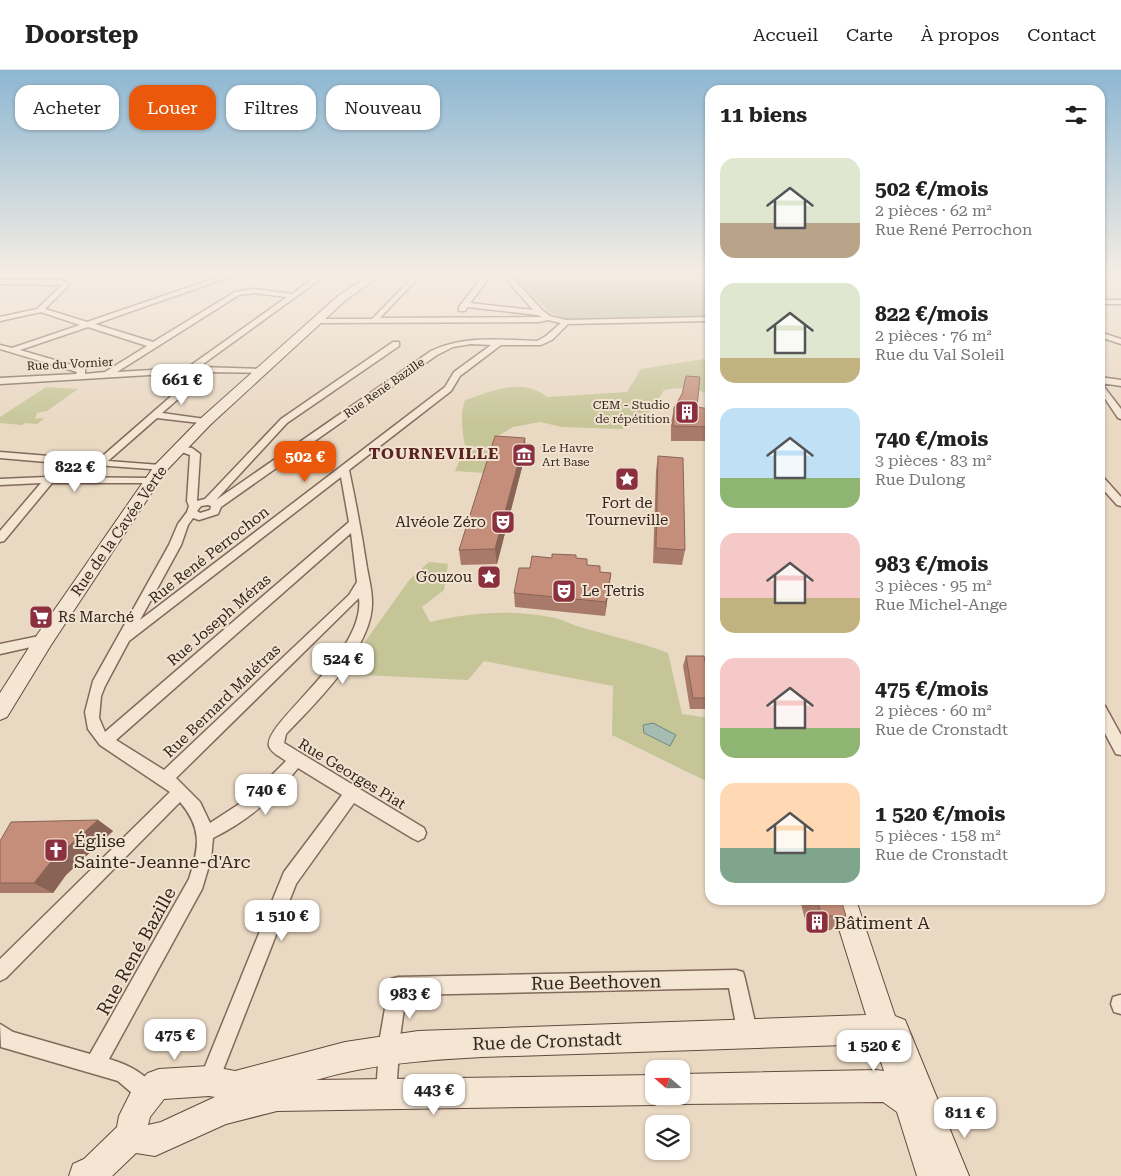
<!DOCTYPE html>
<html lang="fr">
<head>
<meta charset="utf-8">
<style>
	:root { --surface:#fff; --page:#f6f6f6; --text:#222; --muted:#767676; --line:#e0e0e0; --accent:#ea580c }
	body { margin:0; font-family:"Roboto Serif",serif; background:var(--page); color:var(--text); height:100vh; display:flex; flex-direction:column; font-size:19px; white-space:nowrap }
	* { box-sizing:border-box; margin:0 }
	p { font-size:16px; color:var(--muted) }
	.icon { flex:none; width:28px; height:28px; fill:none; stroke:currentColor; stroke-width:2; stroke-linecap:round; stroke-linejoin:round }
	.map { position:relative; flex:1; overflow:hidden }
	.drawer { position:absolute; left:705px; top:15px; width:400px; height:820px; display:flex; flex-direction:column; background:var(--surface); border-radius:15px; box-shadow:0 1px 4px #0004 }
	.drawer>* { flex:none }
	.top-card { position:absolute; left:15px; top:15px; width:475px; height:45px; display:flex; gap:10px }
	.needle { width:32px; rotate:290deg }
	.fabs { position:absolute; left:645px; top:990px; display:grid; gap:10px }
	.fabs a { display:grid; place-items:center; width:45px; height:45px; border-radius:10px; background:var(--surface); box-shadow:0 1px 4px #0004; font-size:25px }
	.price { position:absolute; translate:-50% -42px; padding:0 11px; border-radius:10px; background:#fff; color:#222; font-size:16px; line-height:32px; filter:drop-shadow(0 1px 2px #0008) }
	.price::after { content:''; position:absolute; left:50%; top:30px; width:15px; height:11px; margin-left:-8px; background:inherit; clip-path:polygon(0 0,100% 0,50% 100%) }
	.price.on { background:var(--accent); color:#fff }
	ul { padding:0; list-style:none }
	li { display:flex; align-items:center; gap:15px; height:125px; padding:0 15px }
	li span { display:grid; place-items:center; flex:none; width:140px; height:100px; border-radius:15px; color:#555 }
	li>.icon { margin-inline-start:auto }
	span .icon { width:60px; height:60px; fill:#fffc; stroke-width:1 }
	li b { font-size:21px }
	h2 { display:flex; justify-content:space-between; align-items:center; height:60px; padding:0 15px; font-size:21px }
	.chip { padding:0 18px; border-radius:15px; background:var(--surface); box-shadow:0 1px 4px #0004; font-size:18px; line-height:45px }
	.chip.on { background:var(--accent); color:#fff }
	header { display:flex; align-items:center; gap:30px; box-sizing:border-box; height:70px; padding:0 25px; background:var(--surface); border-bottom:1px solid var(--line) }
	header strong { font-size:24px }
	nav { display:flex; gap:28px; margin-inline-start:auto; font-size:18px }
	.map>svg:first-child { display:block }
</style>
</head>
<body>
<header>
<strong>Doorstep</strong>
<nav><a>Accueil</a><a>Carte</a><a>À propos</a><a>Contact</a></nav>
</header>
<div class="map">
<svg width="1121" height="1106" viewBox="0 0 1121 1106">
	<rect width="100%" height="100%" fill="#e9d8c2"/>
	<path fill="#c6c597" d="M 710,288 L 710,326 C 695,316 681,317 664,320 L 651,341 L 623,359 L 562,357 L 540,352 L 513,357 L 498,366 L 495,375 L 482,378 L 465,375 C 462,360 460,344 465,330 C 493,321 522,307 547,327 L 627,322 L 641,299 Z
		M 46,317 L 78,319 L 47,341 L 37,343 L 35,349 L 45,348 L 37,354 L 25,353 L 22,355 L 0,353 L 0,347 Z
		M 464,379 L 491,381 L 484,403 L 455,401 Z
		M 429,492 L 448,494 L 444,520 L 422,537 L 430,552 C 470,542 515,539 555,548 C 564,550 572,555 580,557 C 610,566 639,572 668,583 L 682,644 L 710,648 L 710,713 L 612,665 L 613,616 L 484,591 L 468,610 L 342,604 L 410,509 Z"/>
	<path fill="#bcba96" d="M 509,202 L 710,202 L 710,246 L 579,251 L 563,248 L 548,242 Z"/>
	<path fill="#a4bcb1" stroke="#6c897e" d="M 653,653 L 676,665 L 670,676 L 644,663 L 643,655 Z"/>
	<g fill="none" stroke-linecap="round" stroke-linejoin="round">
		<g stroke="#826a5b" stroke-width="3">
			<path id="street" d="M 233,202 L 244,202 L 95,254 L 153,272 L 235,222 L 254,219 L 292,224 L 322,202 L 330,202 L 199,297 L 262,299 L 265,299 L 265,303 L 209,302 L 162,343 L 205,349 L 208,350 L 208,354 L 157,348 L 108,391 L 160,395 L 164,396 L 164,400 L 68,393 L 57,407 L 149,408 L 154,411 L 153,413 L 52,413 L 4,471 L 0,472 L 0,461 L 41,413 L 0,415 L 0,409 L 46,407 L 58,393 L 0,388 L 0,382 L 98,390 L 199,302 L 0,314 L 0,308 L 76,304 L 77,302 L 0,279 L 0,275 L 12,278 L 80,255 L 41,242 L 0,251 L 0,247 L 37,239 L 62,215 L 0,214 L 0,210 L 61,210 L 69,213 L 69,215 L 45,239 L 87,252 ZM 254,223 L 287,227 L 187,298 L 117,302 L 239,225 ZM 88,257 L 147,276 L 105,302 L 85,304 L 85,299 L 20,280 Z
				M 421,202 L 429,202 L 416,210 L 380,248 L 542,247 L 538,245 L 467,237 L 465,241 L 459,241 L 459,237 L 486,202 L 493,202 L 470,233 L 533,240 L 500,202 L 507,202 L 543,241 L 550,246 L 566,250 L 710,247 L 710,251 L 568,254 L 552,270 L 541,275 L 501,275 L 460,306 L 451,321 L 349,400 C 356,433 362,465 367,498 C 369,509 372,520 372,532 C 373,577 315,634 286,664 L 284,673 L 424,758 L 426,763 L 424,768 L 418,771 L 412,768 L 354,733 L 296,814 L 216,1018 L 209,1021 L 202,1018 L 199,1011 L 284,802 L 342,725 L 298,698 C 274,728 248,751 213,768 L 211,789 L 202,819 L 109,989 C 127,994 150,1005 157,1023 L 154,1030 L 147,1033 L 140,1030 L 118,1011 L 1,977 L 0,954 L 13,962 L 90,984 L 189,809 C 199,778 203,759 180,732 L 6,908 L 0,911 L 0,889 L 170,722 L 100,675 L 88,659 L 85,642 L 93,611 L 169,475 L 178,454 L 187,442 L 189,436 L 187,431 L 190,385 L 176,380 L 176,376 L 192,378 L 200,384 L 197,431 L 205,429 L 281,349 L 393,272 L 399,272 L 399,276 L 287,353 L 216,430 L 431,281 C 465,265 500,270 537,271 L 546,266 L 561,253 L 548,250 L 539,252 L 317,253 L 313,251 L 317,249 L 372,249 L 412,208 ZM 471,274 L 491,275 L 454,302 L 445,317 L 140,550 L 181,475 L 188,455 L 193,448 L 199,450 L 218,444 L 221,437 L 437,285 L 453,277 ZM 341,407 L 349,452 L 105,662 L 99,648 L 101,626 L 105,616 L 129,571 ZM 208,435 L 211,436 L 210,440 L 200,443 L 197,441 L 201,436 ZM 351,463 L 357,512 L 349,525 L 164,700 L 116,670 ZM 359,528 C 366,584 264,652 269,676 C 271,683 281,687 286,691 L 250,727 L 210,753 L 200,732 L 176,708 Z
				M 1100,230 L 1121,230 L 1121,234 L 1100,234 Z
				M 1100,262 L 1121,269 L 1121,274 L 1100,267 Z
				M 1100,307 L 1121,310 L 1121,316 L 1101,313 L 1121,339 L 1121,349 L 1118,348 L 1100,321 Z
				M 1100,407 L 1104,408 L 1121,427 L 1121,436 L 1117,435 L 1100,416 Z
				M 44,565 L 49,567 L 50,570 L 49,573 L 0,584 L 0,574 Z
				M 1100,634 L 1105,636 L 1121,665 L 1121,685 L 1116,684 L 1100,654 Z
				M 736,900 L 743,902 L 745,909 L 758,965 L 755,972 L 748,975 L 741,972 L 738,965 L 729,918 L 406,925 L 400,967 L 396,1023 L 393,1030 L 386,1033 L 379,1030 L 376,1023 L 380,967 L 389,916 L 391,909 L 398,907 Z
				M 1120,925 L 1121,925 L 1121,944 L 1114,942 L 1111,934 L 1113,927 Z"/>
		</g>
		<g stroke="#634b3e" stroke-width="2">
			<path id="secondary" d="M 374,202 L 386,202 L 346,230 L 210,355 L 166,401 L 51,575 L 7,647 L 0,650 L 0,623 L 37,565 L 155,395 L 200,349 L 338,226 Z
				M 830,830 L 856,830 L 895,946 L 905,950 L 969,1106 L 917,1106 L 897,1042 L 883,1032 L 681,1034 L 670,1030 L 669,1026 L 681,1026 L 681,1004 L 876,1000 L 884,1001 L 875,974 L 482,987 C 426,990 370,994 316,1010 L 654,1005 L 654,1026 L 667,1026 L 665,1031 L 654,1035 L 277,1041 L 226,1054 L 155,1086 L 136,1083 L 112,1106 L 69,1106 L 73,1094 L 84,1089 L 117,1057 L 119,1046 L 134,1016 L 148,1003 L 159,999 L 209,996 L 235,1001 L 345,972 L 418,961 L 866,945 ZM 209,1026 L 215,1027 L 161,1052 L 148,1055 L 150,1047 L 164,1029 Z"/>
		</g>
		<use href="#street" fill="#f5e6d4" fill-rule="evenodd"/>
		<use href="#secondary" fill="#f5e6d4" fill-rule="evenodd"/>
	</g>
	<path fill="#a97a6a" d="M 682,324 L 697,337 L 710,353 L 706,371 L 671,371 L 671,353 L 674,338 Z
		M 526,382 L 497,494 L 461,495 L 459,480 Z
		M 658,386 L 685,480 L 682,495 L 653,493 L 656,401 Z
		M 552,488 L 576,488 L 600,502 L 611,503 L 605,546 L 515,537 L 514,523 L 530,498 Z
		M 686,586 L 706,596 L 710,595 L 710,639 L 690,639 L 683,596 Z
		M 98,750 L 113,761 L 66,805 L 53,823 L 0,823 L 0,813 Z
		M 800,830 L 841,830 L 846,846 L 831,860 L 808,861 Z"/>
	<path fill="#896356" d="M 525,368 L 526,382 L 497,494 L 495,479 Z
		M 611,503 L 609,518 L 605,546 L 606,532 Z
		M 98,750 L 113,761 L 66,805 L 53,823 L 34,813 L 49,794 Z"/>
	<path fill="#c48e7b" stroke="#896356" d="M 686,306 L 700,307 L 697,337 L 710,339 L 709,357 L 673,356 L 674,338 L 682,324 Z
		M 495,366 L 525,368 L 495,479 L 459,480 Z
		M 658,386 L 683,388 L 685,480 L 656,478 Z
		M 552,484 L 576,485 L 576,488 L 587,489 L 587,495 L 600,496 L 600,502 L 611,503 L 606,532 L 514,523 L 519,498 L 530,498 L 532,486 L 552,488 Z
		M 686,586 L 704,586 L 706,596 L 710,595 L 710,628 L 693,628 Z
		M 98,750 L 49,794 L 34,813 L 0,813 L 0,771 L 11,752 Z
		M 817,830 L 841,830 L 846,846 L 822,846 Z"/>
	<linearGradient id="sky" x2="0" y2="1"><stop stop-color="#8db7d2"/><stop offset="0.57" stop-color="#f5ede4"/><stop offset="1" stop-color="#f5ede4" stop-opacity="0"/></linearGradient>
	<rect width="1121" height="357" fill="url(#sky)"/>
	<defs>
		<g id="building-square" transform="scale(1.25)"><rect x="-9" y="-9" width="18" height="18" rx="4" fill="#8b303f" stroke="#f2e3d1"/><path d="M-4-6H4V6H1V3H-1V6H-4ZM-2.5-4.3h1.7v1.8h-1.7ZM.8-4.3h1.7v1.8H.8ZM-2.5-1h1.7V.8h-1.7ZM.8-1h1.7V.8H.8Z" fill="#fff"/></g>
		<g id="museum-square" transform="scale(1.25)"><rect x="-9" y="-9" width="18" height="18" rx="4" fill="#8b303f" stroke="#f2e3d1"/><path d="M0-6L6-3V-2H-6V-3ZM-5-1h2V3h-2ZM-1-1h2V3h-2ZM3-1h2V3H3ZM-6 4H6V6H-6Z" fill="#fff"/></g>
		<g id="sight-square" transform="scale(1.25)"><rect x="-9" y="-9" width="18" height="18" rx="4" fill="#8b303f" stroke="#f2e3d1"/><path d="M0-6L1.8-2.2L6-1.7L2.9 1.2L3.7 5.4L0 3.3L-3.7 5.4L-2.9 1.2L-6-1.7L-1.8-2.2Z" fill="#fff"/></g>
		<g id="theatre-square" transform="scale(1.25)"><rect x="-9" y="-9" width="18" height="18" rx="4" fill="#8b303f" stroke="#f2e3d1"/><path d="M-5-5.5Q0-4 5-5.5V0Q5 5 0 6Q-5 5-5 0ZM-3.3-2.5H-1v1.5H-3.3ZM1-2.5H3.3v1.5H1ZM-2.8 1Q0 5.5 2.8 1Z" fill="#fff"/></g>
		<g id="supermarket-square" transform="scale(1.25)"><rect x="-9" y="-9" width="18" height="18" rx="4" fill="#8b303f" stroke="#f2e3d1"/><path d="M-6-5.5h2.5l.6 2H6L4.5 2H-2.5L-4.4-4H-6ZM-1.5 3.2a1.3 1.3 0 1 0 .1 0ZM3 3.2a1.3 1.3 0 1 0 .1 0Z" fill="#fff"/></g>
		<g id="church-square" transform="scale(1.25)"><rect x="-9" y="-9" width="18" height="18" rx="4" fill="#8b303f" stroke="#f2e3d1"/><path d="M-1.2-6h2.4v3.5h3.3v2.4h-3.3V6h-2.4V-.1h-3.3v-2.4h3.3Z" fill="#fff"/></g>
	</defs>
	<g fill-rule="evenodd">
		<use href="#building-square" x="687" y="342"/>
		<use href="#museum-square" x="524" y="385"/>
		<use href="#sight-square" x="627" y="409"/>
		<use href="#theatre-square" x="503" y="452"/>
		<use href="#sight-square" x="489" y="507"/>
		<use href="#theatre-square" x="564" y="521"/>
		<use href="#supermarket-square" x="41" y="547"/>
		<use href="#church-square" x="56" y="780"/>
		<use href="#building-square" x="817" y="852"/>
	</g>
	<g text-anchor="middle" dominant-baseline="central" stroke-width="4" stroke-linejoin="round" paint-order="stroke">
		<g font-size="12" fill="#33251e" stroke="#f2e3d1">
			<text transform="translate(70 294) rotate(-3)">Rue du Vornier</text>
			<text transform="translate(384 318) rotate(-35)">Rue René Bazille</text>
		</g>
		<g font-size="12" fill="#33251e" stroke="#f2e3d1" text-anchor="end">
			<text x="670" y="335">CEM - Studio<tspan x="670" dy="14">de répétition</tspan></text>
			<text x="542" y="378" text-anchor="start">Le Havre<tspan x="542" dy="14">Art Base</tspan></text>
		</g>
		<g font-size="15" fill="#33251e" stroke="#f2e3d1" text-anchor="end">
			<text x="627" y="433" text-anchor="middle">Fort de<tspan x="627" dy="17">Tourneville</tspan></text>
			<text x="486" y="452">Alvéole Zéro</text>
			<text x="472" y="507">Gouzou</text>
			<text x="582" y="521" text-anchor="start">Le Tetris</text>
			<text x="58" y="547" text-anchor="start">Rs Marché</text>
		</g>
		<g font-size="15" fill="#33251e" stroke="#f2e3d1">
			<text transform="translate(119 461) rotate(-55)">Rue de la Cavée Verte</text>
			<text transform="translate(209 485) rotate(-38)">Rue René Perrochon</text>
			<text transform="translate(219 550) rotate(-41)">Rue Joseph Méras</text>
			<text transform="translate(222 631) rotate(-44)">Rue Bernard Malétras</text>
			<text transform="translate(352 704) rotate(31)">Rue Georges Piat</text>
		</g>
		<g font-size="16" font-weight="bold" letter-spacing="1" fill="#5b2421" stroke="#f2e3d1">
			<text x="434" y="383">TOURNEVILLE</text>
		</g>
		<g font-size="18" fill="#33251e" stroke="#f2e3d1" text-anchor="start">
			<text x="74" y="770">Église<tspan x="74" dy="21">Sainte-Jeanne-d'Arc</tspan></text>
			<text x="834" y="852">Bâtiment A</text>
		</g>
		<g font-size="18" fill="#33251e" stroke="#f2e3d1">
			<text transform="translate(136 881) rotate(-61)">Rue René Bazille</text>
			<text transform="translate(596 912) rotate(-1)">Rue Beethoven</text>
			<text transform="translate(547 971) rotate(-2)">Rue de Cronstadt</text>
		</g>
	</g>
</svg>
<div class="fabs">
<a><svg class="needle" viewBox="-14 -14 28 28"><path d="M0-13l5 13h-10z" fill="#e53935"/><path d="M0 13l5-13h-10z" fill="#767676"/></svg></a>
<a><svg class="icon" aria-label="layers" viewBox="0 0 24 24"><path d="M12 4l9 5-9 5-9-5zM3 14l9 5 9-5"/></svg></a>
</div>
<b class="price" style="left:182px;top:336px">661 €</b>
<b class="price on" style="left:305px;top:413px">502 €</b>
<b class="price" style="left:75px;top:423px">822 €</b>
<b class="price" style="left:343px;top:615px">524 €</b>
<b class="price" style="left:266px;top:746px">740 €</b>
<b class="price" style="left:282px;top:872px">1 510 €</b>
<b class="price" style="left:410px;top:950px">983 €</b>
<b class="price" style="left:175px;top:991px">475 €</b>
<b class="price" style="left:874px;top:1002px">1 520 €</b>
<b class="price" style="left:434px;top:1046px">443 €</b>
<b class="price" style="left:965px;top:1069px">811 €</b>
<div class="top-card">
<a class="chip">Acheter</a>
<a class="chip on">Louer</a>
<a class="chip">Filtres</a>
<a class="chip">Nouveau</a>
</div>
<section class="drawer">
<h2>11 biens<svg class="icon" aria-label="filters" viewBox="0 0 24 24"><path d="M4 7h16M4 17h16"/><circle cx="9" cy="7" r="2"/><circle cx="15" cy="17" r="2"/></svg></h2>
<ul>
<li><span style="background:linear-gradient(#dfe7d0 65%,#b9a48a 0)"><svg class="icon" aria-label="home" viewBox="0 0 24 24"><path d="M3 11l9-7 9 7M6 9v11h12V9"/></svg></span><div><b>502 €/mois</b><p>2 pièces · 62 m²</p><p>Rue René Perrochon</p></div></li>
<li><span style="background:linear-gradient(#dfe7d0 75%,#c2b280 0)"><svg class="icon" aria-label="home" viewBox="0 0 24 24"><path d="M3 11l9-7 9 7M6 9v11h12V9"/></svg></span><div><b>822 €/mois</b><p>2 pièces · 76 m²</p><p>Rue du Val Soleil</p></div></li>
<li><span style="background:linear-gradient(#bfe0f5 70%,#8fb573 0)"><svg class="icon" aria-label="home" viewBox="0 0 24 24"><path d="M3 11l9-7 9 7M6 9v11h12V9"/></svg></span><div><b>740 €/mois</b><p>3 pièces · 83 m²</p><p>Rue Dulong</p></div></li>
<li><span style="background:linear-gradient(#f6c9c9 65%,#c2b280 0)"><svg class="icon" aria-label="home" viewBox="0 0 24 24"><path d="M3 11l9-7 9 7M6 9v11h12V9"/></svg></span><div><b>983 €/mois</b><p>3 pièces · 95 m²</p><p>Rue Michel-Ange</p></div></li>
<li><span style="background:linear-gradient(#f6c9c9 70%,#8fb573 0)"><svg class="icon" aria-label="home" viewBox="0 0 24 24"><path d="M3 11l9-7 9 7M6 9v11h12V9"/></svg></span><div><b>475 €/mois</b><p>2 pièces · 60 m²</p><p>Rue de Cronstadt</p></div></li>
<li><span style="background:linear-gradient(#ffd9b3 65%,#7fa58c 0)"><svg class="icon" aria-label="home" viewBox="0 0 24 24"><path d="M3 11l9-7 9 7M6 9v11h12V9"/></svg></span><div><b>1 520 €/mois</b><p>5 pièces · 158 m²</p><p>Rue de Cronstadt</p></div></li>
</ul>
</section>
</div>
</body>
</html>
